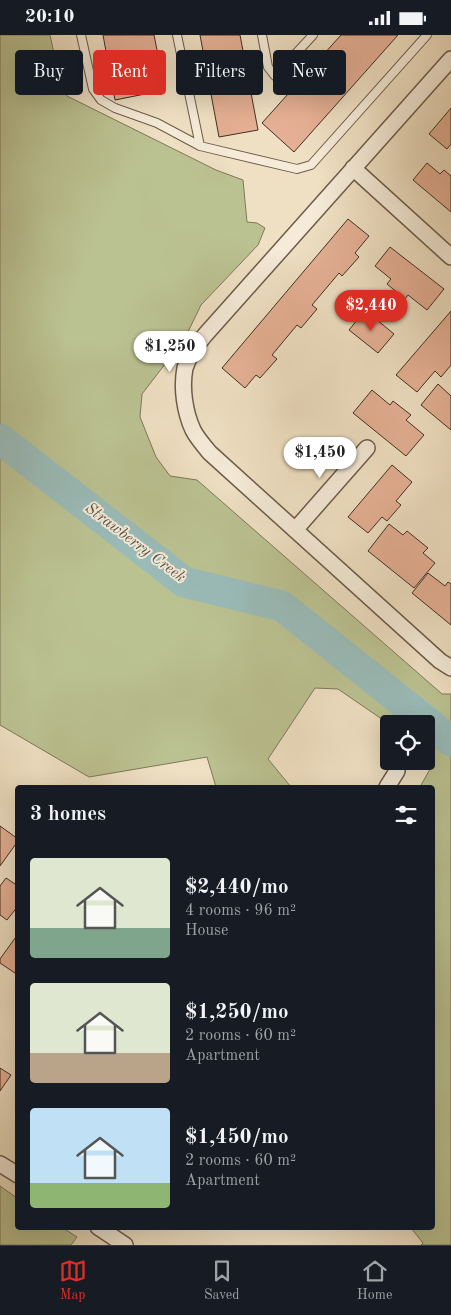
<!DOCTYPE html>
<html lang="en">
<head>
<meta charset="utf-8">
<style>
	:root { --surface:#171b24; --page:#242831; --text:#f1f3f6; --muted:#9ea1a6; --line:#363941; --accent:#d93025 }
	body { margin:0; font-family:"Old Standard TT",serif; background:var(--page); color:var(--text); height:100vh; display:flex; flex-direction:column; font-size:19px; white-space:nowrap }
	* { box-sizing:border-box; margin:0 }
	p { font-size:16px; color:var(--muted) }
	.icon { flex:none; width:28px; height:28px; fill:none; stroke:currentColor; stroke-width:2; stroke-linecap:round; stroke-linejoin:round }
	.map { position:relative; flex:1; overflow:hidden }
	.sheet { position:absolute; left:15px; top:750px; width:420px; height:445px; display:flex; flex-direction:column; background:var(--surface); border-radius:5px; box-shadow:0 5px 20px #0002 }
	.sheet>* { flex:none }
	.guide { position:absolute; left:15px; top:15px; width:421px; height:45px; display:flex; gap:10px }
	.fabs { position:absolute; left:380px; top:680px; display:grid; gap:10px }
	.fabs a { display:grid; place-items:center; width:55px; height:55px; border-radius:5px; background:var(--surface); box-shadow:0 5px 20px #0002; font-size:25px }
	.price { position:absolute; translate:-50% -42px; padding:0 11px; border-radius:18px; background:#fff; color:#222; font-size:16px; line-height:32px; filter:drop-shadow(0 1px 2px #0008) }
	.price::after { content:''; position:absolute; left:50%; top:30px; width:15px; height:11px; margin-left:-8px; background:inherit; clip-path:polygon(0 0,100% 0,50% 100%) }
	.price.on { background:var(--accent); color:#fff }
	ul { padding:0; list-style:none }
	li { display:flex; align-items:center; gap:15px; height:125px; padding:0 15px }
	li span { display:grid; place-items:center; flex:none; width:140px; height:100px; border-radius:5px; color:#555 }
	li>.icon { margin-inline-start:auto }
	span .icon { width:60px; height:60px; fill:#fffc; stroke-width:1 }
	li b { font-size:21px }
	h2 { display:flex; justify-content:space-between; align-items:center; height:60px; padding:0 15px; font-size:21px }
	.chip { padding:0 18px; border-radius:5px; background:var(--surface); box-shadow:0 5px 20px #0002; font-size:18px; line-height:45px }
	.chip.on { background:var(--accent); color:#fff }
	.status { display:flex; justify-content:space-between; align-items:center; height:35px; padding:0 25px; background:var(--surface); direction:ltr }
	.status svg { height:14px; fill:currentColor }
	.tabs { display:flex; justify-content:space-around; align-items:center; height:70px; border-top:1px solid var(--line); background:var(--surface); font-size:14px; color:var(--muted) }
	.tabs a { display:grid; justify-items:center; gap:2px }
	.tabs .on { color:var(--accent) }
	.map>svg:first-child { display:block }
</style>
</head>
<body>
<div class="status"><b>20:10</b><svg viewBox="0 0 49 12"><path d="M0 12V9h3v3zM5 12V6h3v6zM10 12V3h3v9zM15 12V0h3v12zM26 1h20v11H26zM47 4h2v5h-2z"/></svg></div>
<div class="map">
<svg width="451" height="1210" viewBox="0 0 451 1210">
	<rect width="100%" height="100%" fill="#efe0c3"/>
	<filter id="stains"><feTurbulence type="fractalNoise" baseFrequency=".004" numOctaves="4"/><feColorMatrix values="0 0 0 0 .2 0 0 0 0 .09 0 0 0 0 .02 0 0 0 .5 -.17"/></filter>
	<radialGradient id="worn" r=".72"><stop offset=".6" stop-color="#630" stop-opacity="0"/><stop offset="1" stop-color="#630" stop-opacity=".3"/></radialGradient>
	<path fill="#bbc292" stroke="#7e785a" d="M 0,0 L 50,0 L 61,51 L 67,61 L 216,135 L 243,145 L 247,187 L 257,188 L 265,193 L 258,210 L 201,270 L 185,303 L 142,359 L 140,382 L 156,422 L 170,441 L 197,445 L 442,659 L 451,659 L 451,1210 L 421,1210 L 423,1208 L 411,1193 L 432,1192 L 432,752 L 420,752 L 434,727 L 426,720 L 426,689 L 389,689 L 338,654 L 315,653 L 268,724 L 291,752 L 216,752 L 207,722 L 89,742 L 0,690 Z
		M 0,1151 L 17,1163 L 18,1192 L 63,1193 L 77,1202 L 71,1210 L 0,1210 Z"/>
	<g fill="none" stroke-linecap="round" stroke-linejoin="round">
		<path stroke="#9abcb9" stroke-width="31" d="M 0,404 L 184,547 L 282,571 L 451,706"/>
	</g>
	<path fill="#e5b095" stroke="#402f22" d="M 103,0 L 154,0 L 165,55 L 115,65 Z
		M 200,0 L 240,0 L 258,95 L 219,102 Z
		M 341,0 L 398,0 L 294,117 L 262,88 Z
		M 451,73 L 451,109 L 447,114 L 429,99 Z
		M 427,128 L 440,139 L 444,135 L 451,141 L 451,177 L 413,145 Z
		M 348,184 L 369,201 L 355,218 L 359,222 L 342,241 L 339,238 L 312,270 L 317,274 L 301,293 L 297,290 L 272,320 L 277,324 L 260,343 L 256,340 L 245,353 L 222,333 Z
		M 390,212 L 444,254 L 427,275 L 408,260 L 405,264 L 387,249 L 391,244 L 375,231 Z
		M 365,275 L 394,299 L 378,318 L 349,295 Z
		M 451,276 L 451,330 L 441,342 L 435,336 L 417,357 L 396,340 Z
		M 438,349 L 451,361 L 451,395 L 421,370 Z
		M 372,355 L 390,370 L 393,366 L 411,380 L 406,385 L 424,400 L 406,421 L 353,378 Z
		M 392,430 L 412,447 L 396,466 L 401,470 L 387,486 L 382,482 L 368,498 L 348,482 Z
		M 389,489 L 403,500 L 407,496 L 428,513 L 423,518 L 435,528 L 414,553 L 368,516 Z
		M 428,538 L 445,551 L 448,547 L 451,549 L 451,590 L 412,558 Z
		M 0,791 L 18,804 L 18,806 L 0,831 Z
		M 6,843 L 18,851 L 18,871 L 7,885 L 0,880 L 0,851 Z
		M 18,899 L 18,940 L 0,928 L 0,924 Z
		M 0,1033 L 11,1040 L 0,1056 Z"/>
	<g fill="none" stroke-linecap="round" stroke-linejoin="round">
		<g stroke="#6c5b4a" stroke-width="10">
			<path id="lane" d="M 81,0 L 93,54 L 101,65 L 115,73 L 157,88 L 200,111 L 297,134 L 311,130 L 427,0
				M 177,0 L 200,111
				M 262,0 L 268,32 L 275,41 L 313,0"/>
		</g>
		<g stroke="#6c5b4a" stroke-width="18">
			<path id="street" d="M 451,24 L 205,300 C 197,310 189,320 185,333 C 181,353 185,378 193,395 C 197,403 204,411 210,418 L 440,626 L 451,633
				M 353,133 L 451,222
				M 295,495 L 367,413
				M 387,752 L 397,736
				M 0,1129 L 18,1140
				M 98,1192 L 125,1210"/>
		</g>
		<use href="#lane" stroke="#f5ebd8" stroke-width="8"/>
		<use href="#street" stroke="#f5ebd8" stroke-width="15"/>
	</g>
	<g text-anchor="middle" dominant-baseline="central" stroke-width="4" stroke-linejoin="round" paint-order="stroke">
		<g font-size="16" font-style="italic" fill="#565248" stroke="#f5ebd8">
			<text transform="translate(135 508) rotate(37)">Strawberry Creek</text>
		</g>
	</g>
	<rect width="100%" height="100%" filter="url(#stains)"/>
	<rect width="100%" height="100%" fill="url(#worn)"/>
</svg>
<div class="fabs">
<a><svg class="icon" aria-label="locate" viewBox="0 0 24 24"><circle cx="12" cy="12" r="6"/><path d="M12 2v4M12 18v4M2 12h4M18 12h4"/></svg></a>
</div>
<b class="price on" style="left:371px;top:297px">$2,440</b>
<b class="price" style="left:170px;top:338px">$1,250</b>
<b class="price" style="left:320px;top:444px">$1,450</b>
<div class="guide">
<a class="chip">Buy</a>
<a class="chip on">Rent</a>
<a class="chip">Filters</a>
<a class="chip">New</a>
</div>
<section class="sheet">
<h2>3 homes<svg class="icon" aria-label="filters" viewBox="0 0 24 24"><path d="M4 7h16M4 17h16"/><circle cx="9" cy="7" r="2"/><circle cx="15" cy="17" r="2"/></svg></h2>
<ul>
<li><span style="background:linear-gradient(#dfe7d0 70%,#7fa58c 0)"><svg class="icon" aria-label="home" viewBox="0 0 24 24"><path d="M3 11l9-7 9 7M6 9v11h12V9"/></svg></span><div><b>$2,440/mo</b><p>4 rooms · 96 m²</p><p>House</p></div></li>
<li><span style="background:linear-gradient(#dfe7d0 70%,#b9a48a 0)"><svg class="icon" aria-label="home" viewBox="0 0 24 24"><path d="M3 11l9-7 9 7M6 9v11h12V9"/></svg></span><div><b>$1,250/mo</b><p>2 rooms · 60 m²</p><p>Apartment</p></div></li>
<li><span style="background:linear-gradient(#bfe0f5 75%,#8fb573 0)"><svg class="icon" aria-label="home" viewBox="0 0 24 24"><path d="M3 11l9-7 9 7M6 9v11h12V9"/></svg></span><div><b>$1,450/mo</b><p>2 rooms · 60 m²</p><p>Apartment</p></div></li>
</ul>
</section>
</div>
<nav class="tabs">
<a class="on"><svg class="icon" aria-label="map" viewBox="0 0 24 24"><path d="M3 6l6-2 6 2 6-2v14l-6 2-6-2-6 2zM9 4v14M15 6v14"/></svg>Map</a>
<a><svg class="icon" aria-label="saved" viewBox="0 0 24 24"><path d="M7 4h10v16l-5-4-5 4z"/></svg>Saved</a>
<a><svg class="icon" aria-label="home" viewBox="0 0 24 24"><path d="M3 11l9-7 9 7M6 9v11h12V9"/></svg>Home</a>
</nav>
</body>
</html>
